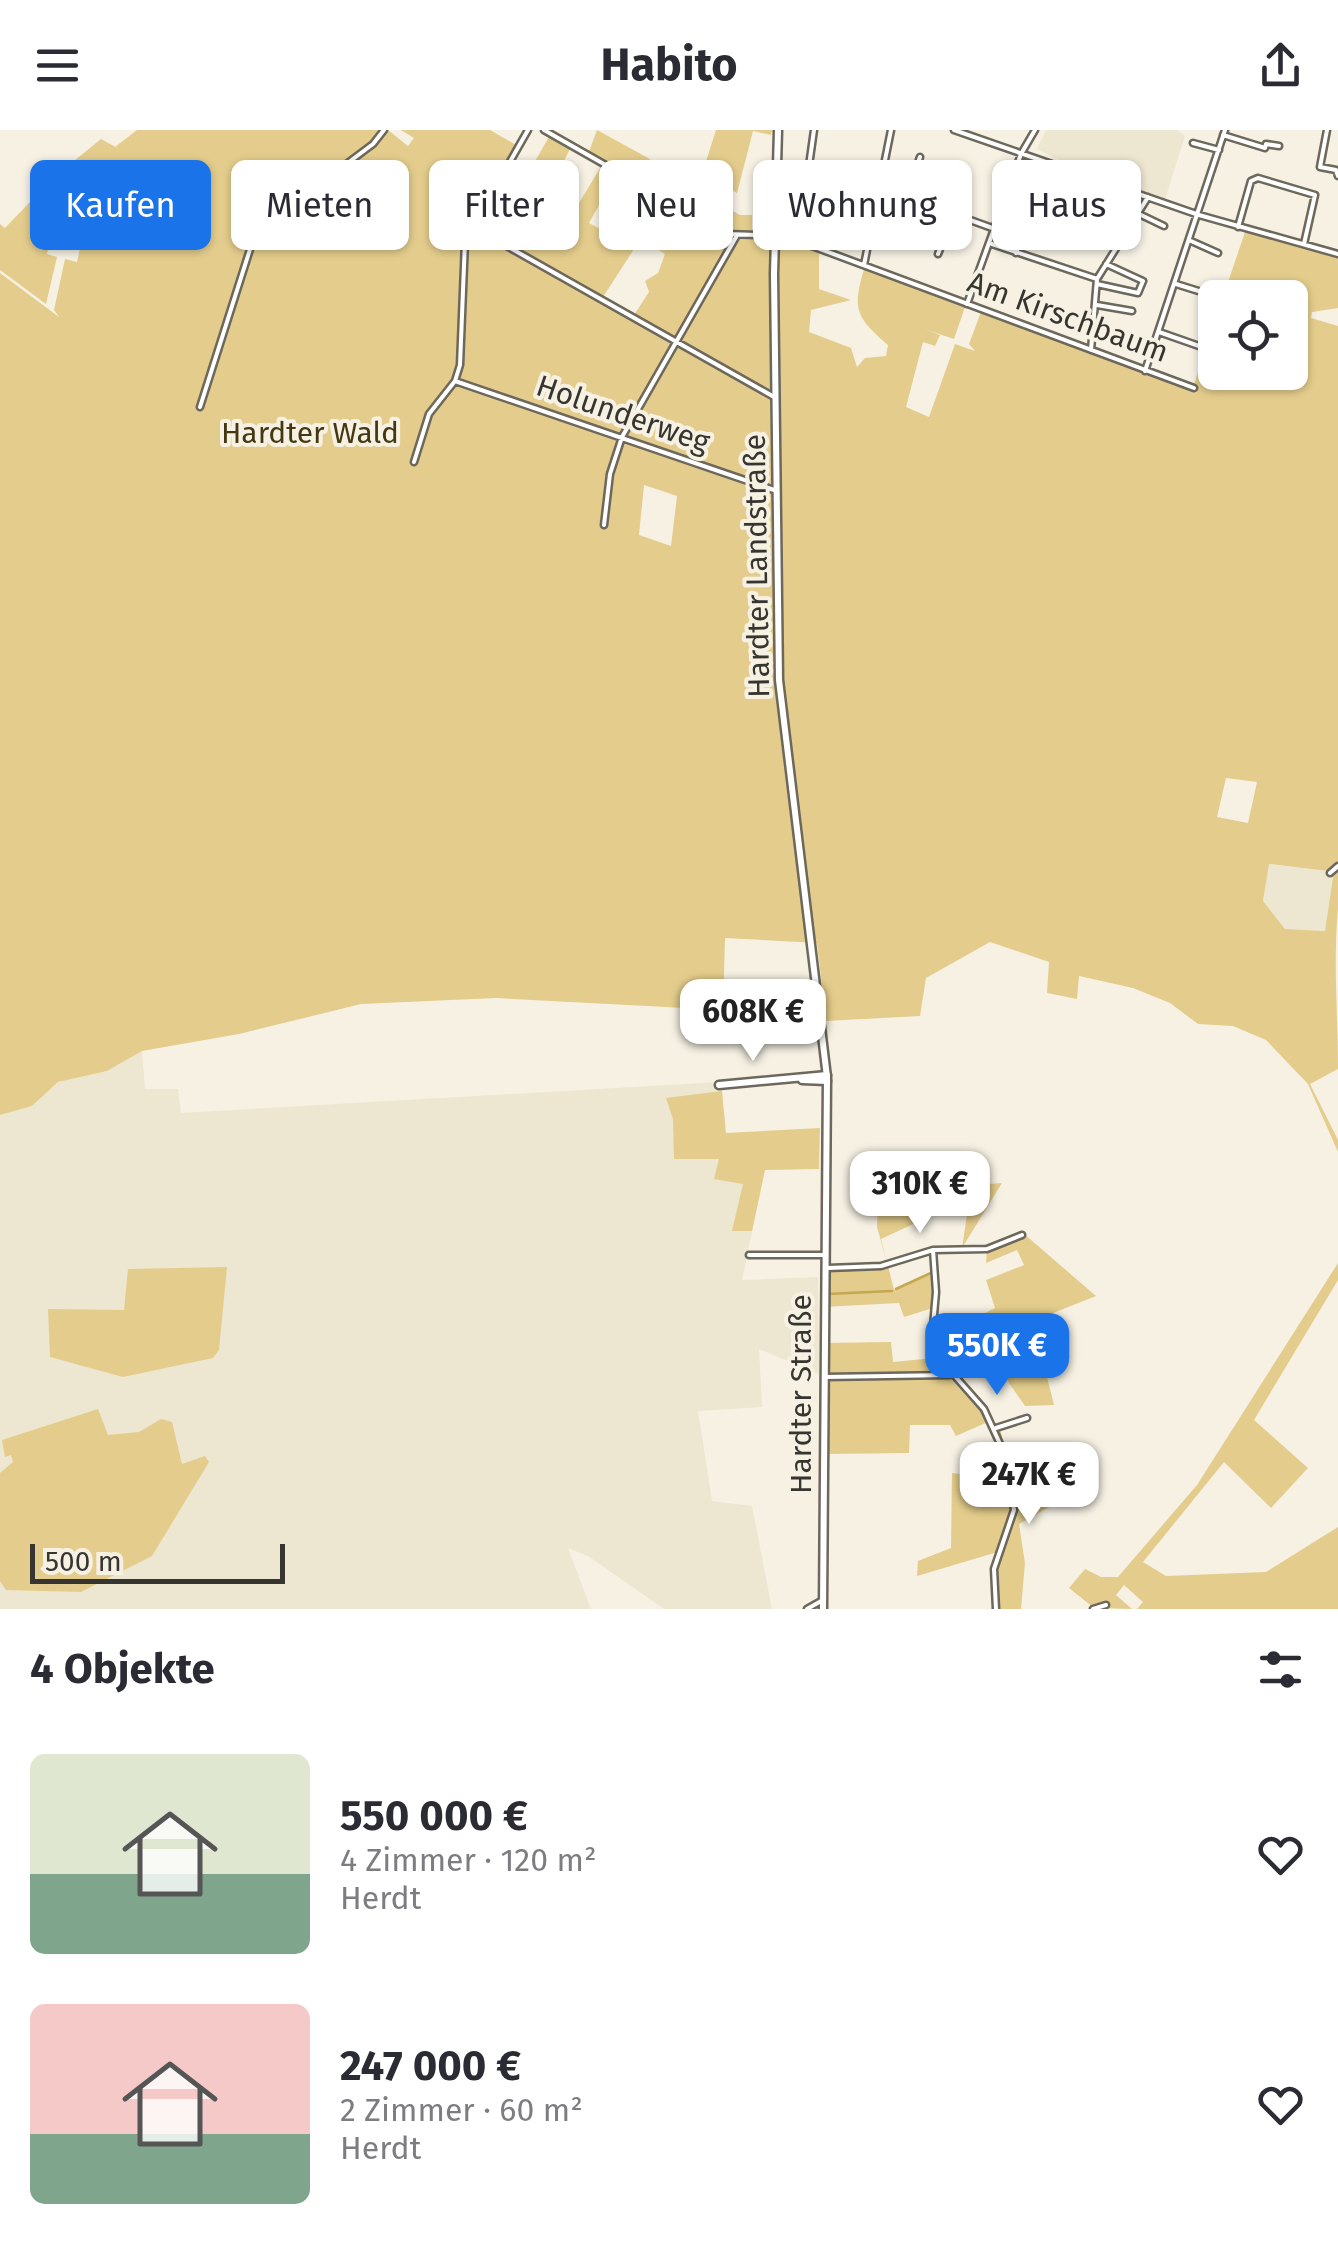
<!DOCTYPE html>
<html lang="de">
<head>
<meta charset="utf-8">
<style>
	:root { --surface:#fff; --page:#f7f7f7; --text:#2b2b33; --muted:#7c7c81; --accent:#1a73e8 }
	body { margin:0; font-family:"Fira Sans",sans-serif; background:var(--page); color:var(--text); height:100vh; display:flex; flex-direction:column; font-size:38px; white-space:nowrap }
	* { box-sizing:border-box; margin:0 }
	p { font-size:32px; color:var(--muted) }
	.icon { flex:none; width:55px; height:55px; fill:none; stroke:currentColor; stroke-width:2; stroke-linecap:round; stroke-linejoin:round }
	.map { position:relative; height:1479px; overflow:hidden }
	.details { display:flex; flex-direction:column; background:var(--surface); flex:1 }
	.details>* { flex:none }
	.hud { position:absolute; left:30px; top:30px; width:1280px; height:90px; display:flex; gap:20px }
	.controls { position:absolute; left:1198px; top:150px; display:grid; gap:20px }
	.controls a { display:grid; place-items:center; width:110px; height:110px; border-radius:15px; background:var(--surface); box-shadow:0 2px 8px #0004; font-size:50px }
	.scale { position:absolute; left:30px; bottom:25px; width:255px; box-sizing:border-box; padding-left:10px; border:5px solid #37352f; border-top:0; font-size:28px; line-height:35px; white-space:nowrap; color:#37352f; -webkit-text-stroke:8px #f6f1e3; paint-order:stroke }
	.price { position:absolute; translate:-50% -85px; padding:0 22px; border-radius:20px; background:#fff; color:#222; font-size:32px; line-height:65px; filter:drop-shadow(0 2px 5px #0008) }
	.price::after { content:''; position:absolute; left:50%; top:60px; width:30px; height:22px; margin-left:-15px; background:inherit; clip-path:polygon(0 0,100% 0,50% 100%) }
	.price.on { background:var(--accent); color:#fff }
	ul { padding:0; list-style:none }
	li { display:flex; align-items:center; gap:30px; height:250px; padding:0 30px }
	li span { display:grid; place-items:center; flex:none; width:280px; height:200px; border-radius:15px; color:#555 }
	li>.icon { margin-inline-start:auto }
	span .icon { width:120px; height:120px; fill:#fffc; stroke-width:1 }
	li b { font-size:42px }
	h2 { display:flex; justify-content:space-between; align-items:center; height:120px; padding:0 30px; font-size:42px }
	.tag { padding:0 35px; border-radius:15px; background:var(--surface); box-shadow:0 2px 8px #0004; font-size:35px; line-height:90px }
	.tag.on { background:var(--accent); color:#fff }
	header { display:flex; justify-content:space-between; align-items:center; height:130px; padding:0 30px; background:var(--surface); font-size:45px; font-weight:700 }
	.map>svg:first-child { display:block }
</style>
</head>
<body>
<header><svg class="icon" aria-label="menu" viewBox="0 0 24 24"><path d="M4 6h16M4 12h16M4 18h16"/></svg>Habito<svg class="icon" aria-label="share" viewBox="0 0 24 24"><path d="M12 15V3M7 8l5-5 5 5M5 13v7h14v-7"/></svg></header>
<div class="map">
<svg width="1338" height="1479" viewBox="0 0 1338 1479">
	<rect width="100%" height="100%" fill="#f6f1e3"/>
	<path fill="#ede6d0" d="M 1046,0 L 1177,0 L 1185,6 L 1165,69 L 1074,38 L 1037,19 Z
		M 1268,734 L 1329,741 L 1333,746 L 1325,801 L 1285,799 L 1263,771 Z
		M 142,921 L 145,959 L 178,959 L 181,983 L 720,952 L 728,1029 L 765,1039 L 742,1150 L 818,1147 L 819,1244 L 759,1219 L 762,1277 L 698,1281 L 712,1371 L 752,1376 L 772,1479 L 664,1479 L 588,1426 L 568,1418 L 591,1479 L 0,1479 L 0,985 L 32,976 L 58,952 L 107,941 Z"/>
	<path fill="#e4cd8c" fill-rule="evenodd" d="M 137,0 L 388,0 L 408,16 L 414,8 L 401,0 L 490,0 L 518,16 L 502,45 L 521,56 L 550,5 L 571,17 L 546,67 L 573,83 L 602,35 L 617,43 L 589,93 L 606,102 L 635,54 L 645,59 L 616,108 L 634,119 L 603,167 L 634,185 L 649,162 L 645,151 L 658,143 L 665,124 L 646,112 L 670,70 L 686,79 L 696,61 L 740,85 L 752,85 L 752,104 L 777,106 L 819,121 L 819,159 L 851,170 L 811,180 L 809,202 L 851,218 L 857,237 L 865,228 L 886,226 L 888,215 C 856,187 852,180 864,139 L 965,177 L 954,209 L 924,199 L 940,205 L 935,216 L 923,212 L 906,277 L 929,287 L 955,214 L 975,221 L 969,214 L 981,182 L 1192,260 L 1215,192 L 1215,242 L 1290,242 L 1290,168 L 1223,167 L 1245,102 L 1338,127 L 1338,178 L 1312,182 L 1311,188 L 1338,196 L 1338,779 C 1333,833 1338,884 1338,939 L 1310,954 L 1338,1010 L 1338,1022 L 1308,954 L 1266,910 L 1233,896 L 1198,894 L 1170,873 L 1133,858 L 1079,846 L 1077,869 L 1047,863 L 1049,832 L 990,812 L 926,848 L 920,886 L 826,891 L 817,813 L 725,808 L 723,880 L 496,868 L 361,874 L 239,904 L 142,921 L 107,941 L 58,952 L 32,976 L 0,985 L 0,143 L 59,187 L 54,180 L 65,129 L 77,132 L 81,114 L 51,106 L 47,124 L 57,127 L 46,174 L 0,140 L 0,94 L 5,98 L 53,48 L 101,9 L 121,20 L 115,17 ZM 644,355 L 677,366 L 671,416 L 639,405 ZM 1226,648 L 1257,652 L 1248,693 L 1217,687 ZM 1269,734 L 1328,741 L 1333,747 L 1325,801 L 1285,799 L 1263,771 Z
		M 597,0 L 650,29 L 642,52 L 588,24 Z
		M 716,0 L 772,0 L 771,5 L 753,1 L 737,63 L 702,44 Z
		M 722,961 L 726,1003 L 820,998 L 819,1039 L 765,1040 L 752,1101 L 732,1101 L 743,1054 L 714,1049 L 719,1029 L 674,1029 L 673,989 L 666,968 Z
		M 949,1027 L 945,1057 L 1002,1053 L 962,1118 L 968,1078 L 939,1082 L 881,1109 L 887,1133 L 877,1097 L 879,1030 Z
		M 1023,1103 L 1096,1166 L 1033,1191 L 1054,1275 L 1025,1276 L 1009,1253 L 998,1220 L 980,1226 L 975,1213 L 937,1227 L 950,1248 L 990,1291 L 956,1306 L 950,1295 L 910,1295 L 909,1323 L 828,1324 L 823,1213 L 891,1212 L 893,1232 L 934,1228 L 937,1191 L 945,1191 L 952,1200 L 995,1178 L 986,1150 L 1024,1135 L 1017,1120 L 986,1133 L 987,1118 Z
		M 1338,1133 L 1338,1150 L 1254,1290 L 1308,1338 L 1271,1378 L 1224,1332 L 1143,1432 L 1166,1446 L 1266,1442 L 1338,1397 L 1338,1479 L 1137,1479 L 1143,1472 L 1124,1455 L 1116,1465 L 1132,1479 L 1094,1478 L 1069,1458 L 1085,1439 L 1101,1447 L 1118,1447 L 1197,1355 Z
		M 888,1136 L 894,1160 L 934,1143 L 933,1178 L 904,1187 L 899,1173 L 823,1177 L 823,1138 Z
		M 227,1137 L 219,1220 L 213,1228 L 123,1247 L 50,1227 L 48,1179 L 124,1180 L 128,1139 Z
		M 98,1279 L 108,1305 L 139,1302 L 161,1289 L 172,1292 L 182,1334 L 205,1326 L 209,1332 L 152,1426 L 81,1462 L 6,1460 L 0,1451 L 0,1343 L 13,1332 L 11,1325 L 5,1327 L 2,1310 Z
		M 1006,1312 L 1010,1334 L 1051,1325 L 1051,1376 L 1019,1394 L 1025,1433 L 1021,1479 L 998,1479 L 996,1434 L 1001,1421 L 917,1446 L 918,1431 L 951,1418 L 952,1343 L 973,1345 L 969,1332 Z"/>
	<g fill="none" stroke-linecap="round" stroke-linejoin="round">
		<path stroke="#c4a750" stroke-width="2.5" d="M 937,1142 L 937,1152
			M 896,1159 L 933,1142
			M 938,1163 L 938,1166
			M 827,1164 L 892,1161
			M 936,1184 L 938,1172
			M 999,1301 L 1003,1315"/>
		<g stroke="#6d685c" stroke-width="9">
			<path id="minor" d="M 544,0 L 727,104 L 785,106 L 1194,258
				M 954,0 L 1199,85 L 1338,124
				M 1327,0 L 1320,37 L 1336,40 L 1338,46
				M 1223,5 L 1265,18 L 1266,14 L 1279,16
				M 1193,13 L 1219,20
				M 879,57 L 995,99
				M 906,67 L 920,27
				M 947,82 L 962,43
				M 1139,84 L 1164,96
				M 473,97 L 776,268
				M 1238,97 L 1251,51 L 1258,48 L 1315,65 L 1304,114
				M 994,103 L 1020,112 L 1016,123
				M 899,110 L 914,70
				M 1191,111 L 1218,123
				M 803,112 L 810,95 L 807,50 L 814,0
				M 992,114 L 1097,149
				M 938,124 L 954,84
				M 864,135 L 891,0
				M 1097,154 L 1138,163 L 1143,151 L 1106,134
				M 1176,154 L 1205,163
				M 967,174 L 1021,24 L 1035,0
				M 1097,175 L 1132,181
				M 1159,202 L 1199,216
				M 1091,220 L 1097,149 L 1148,67
				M 1145,241 L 1225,0
				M 455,251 L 777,361
				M 200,277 L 252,113 L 273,89 L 373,14 L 384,0
				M 414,332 L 429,284 L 455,251 L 460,235 L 465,111 L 528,0
				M 604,395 L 610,344 L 622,307 L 736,107
				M 1330,743 L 1338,736
				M 933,1120 L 936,1162 L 931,1219 L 984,1279 L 1006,1327 L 1014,1380 L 994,1439 L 996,1479
				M 749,1125 L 823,1125
				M 828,1138 L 881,1136 L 933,1120 L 987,1119 L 1022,1105
				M 825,1247 L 950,1245
				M 996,1298 L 1027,1288
				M 807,1479 L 823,1470
				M 1093,1479 L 1106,1475"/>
		</g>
		<g stroke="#6d685c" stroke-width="11">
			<path id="tertiary" d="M 802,950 L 827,951
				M 719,955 L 827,945"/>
		</g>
		<g stroke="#6d685c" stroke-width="11">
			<path id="secondary" d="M 778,0 L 774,144 L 779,550 L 827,947 L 823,1479"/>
		</g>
		<use href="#minor" stroke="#fff" stroke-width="4"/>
		<use href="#tertiary" stroke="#fff" stroke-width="6"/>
		<use href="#secondary" stroke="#fff" stroke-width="6"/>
	</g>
	<g text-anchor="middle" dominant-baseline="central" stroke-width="8" stroke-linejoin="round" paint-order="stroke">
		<g font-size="30" fill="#37352f" stroke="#f6f1e3">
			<text transform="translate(1068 187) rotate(20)">Am Kirschbaum</text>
			<text transform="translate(623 284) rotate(19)">Holunderweg</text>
			<text transform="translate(757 436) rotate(-91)">Hardter Landstraße</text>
			<text transform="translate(801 1264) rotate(-90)">Hardter Straße</text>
		</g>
		<g font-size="30" fill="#443711" stroke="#f6f1e3">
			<text x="310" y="303">Hardter Wald</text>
		</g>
	</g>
</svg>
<div class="controls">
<a><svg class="icon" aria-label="locate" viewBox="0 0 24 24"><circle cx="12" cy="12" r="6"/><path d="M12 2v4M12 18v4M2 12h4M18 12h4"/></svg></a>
</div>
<div class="scale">500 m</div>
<b class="price" style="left:753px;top:934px">608K €</b>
<b class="price" style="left:920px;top:1106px">310K €</b>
<b class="price on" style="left:997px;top:1268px">550K €</b>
<b class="price" style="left:1029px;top:1397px">247K €</b>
<div class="hud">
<a class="tag on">Kaufen</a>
<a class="tag">Mieten</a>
<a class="tag">Filter</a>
<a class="tag">Neu</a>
<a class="tag">Wohnung</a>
<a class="tag">Haus</a>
</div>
</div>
<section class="details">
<h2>4 Objekte<svg class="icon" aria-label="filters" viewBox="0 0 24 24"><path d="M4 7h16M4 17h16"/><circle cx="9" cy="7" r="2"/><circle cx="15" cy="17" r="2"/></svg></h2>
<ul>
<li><span style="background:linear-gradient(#dfe7d0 60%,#7fa58c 0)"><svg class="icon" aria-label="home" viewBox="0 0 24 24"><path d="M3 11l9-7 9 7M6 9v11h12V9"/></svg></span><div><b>550 000 €</b><p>4 Zimmer · 120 m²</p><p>Herdt</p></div><svg class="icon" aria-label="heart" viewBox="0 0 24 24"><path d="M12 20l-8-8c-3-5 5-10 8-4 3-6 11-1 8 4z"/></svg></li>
<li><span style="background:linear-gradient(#f6c9c9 65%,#7fa58c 0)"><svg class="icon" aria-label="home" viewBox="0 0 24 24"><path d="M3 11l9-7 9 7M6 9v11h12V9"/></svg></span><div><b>247 000 €</b><p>2 Zimmer · 60 m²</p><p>Herdt</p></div><svg class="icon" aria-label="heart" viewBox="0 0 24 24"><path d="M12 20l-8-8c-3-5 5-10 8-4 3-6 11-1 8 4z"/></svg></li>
</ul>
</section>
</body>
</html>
